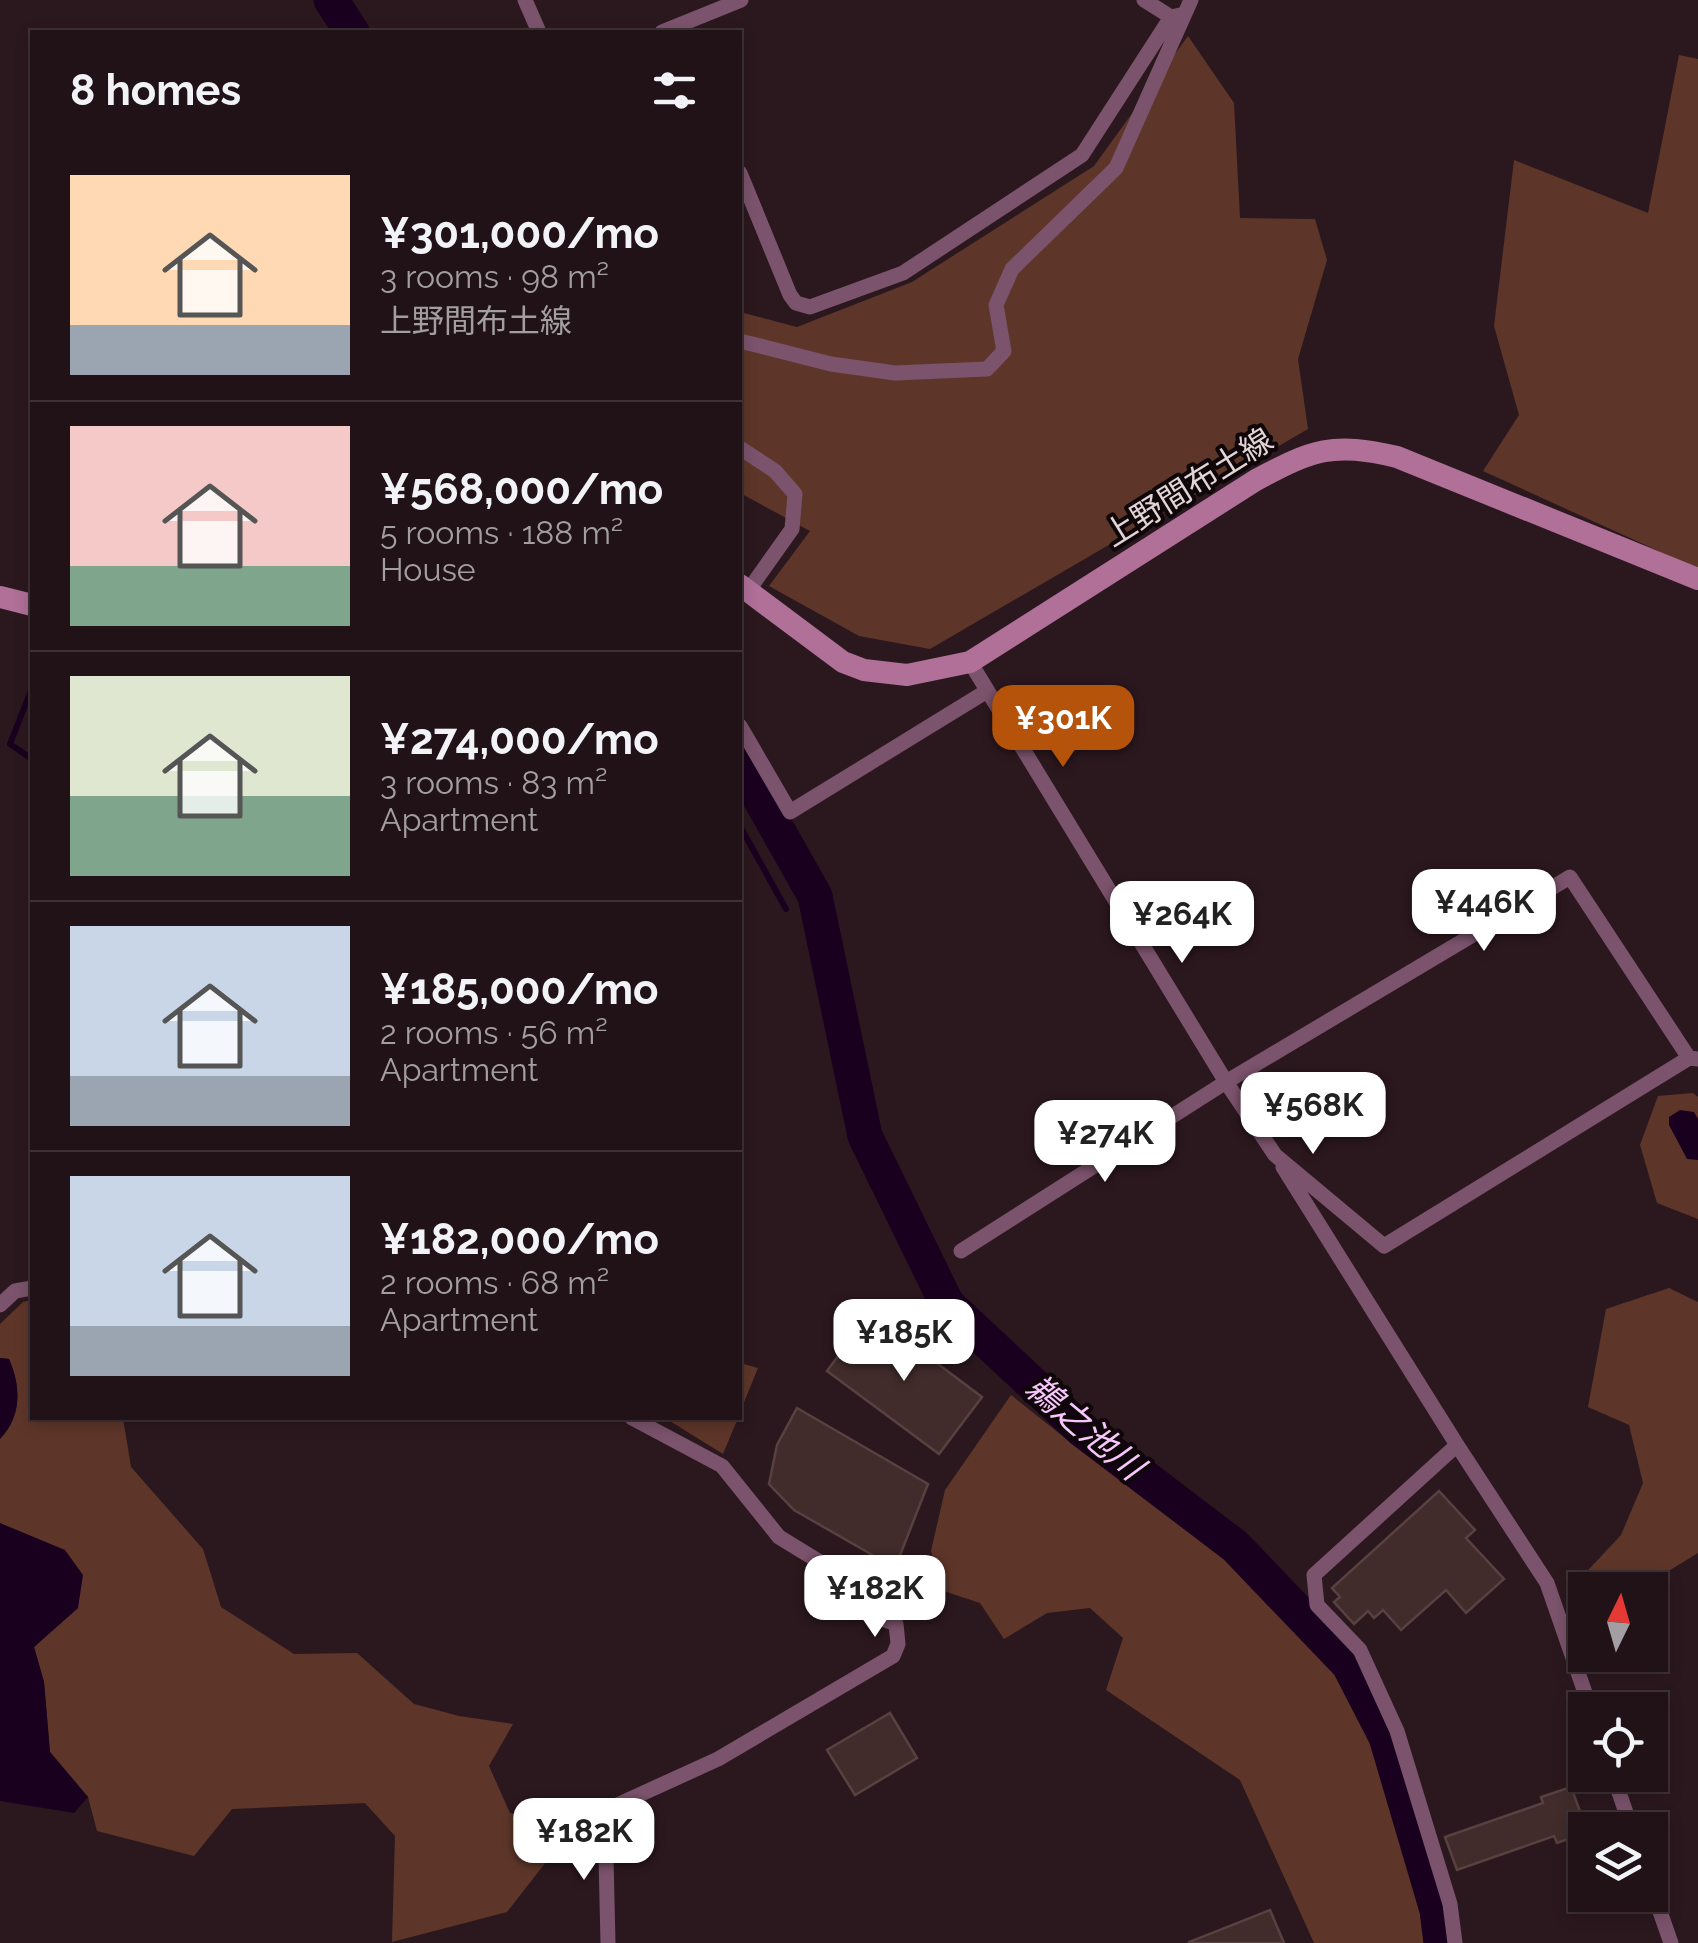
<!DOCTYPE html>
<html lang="en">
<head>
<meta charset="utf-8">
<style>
	:root { --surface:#201216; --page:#2d2023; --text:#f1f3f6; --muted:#a29ea1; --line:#3d3235; --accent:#b45309 }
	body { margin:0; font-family:Raleway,"Noto Sans JP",sans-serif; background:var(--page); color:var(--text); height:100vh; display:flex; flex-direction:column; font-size:38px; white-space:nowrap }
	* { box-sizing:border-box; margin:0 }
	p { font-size:32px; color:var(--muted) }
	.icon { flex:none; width:55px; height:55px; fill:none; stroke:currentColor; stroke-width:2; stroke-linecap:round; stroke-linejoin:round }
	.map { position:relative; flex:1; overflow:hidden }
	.side { position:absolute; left:30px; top:30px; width:712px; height:1390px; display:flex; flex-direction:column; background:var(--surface); border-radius:0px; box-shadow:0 5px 15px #0003,0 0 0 2px var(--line) }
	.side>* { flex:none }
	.needle { width:65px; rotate:5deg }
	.controls { position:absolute; left:1568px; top:1572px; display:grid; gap:20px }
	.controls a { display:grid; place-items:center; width:100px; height:100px; border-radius:0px; background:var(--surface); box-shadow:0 5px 15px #0003,0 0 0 2px var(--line); font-size:50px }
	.price { position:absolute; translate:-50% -85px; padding:0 22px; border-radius:20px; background:#fff; color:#222; font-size:32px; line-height:65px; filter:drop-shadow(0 2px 5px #0008) }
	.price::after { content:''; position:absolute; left:50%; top:60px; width:30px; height:22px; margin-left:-15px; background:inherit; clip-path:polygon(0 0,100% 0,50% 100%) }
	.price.active { background:var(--accent); color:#fff }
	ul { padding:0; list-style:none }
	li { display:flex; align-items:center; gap:30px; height:250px; padding:0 40px }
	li+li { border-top:2px solid var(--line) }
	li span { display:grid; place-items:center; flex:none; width:280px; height:200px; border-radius:0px; color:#555 }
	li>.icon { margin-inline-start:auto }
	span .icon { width:120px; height:120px; fill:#fffc; stroke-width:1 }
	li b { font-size:42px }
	h2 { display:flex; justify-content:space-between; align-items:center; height:120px; padding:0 40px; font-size:42px }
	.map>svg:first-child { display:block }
</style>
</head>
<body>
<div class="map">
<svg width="1698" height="1943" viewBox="0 0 1698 1943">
	<rect width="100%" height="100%" fill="#2b181e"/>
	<path fill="#5e3629" d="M 1188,36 L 1234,103 L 1240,218 L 1315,219 L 1327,260 L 1298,359 L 1308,429 L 930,649 L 859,636 L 769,586 L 810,531 L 740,493 L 740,312 L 797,327 L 912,282 L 1094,166 Z
		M 1679,55 L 1698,59 L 1698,569 L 1483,471 L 1519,415 L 1494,326 L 1514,160 L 1648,213 Z
		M 1693,1093 L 1698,1097 L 1698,1219 L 1657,1203 L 1640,1145 L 1658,1096 Z
		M 1669,1288 L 1698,1302 L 1698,1553 L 1639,1589 L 1577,1582 L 1621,1535 L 1643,1483 L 1629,1425 L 1588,1407 L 1606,1309 Z
		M 32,1300 L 32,1418 L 123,1418 L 131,1467 L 203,1549 L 221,1607 L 294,1654 L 357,1653 L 414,1704 L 459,1716 L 513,1724 L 489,1766 L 510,1813 L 574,1826 L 507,1912 L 392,1942 L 395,1836 L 365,1803 L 232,1809 L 194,1856 L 97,1831 L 88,1797 L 50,1752 L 44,1682 L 34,1647 L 78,1608 L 0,1523 L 0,1439 C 22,1416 21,1387 9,1359 L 0,1358 L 0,1324 L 23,1302 Z
		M 740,1363 L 758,1368 L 740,1412 Z
		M 1011,1395 L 1080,1450 L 1228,1553 L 1342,1674 L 1376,1745 L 1423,1907 L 1430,1943 L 1314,1943 L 1240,1780 L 1106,1690 L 1123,1638 L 1090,1608 L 1047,1613 L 1004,1639 L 980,1603 L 941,1590 L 931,1551 L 945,1490 Z
		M 665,1418 L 738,1418 L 723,1454 Z"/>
	<path fill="#1a001f" d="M 1680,1110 L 1694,1112 L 1698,1119 L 1698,1160 L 1687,1159 L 1669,1125 L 1669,1117 Z
		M 0,1358 L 9,1359 C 21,1386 22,1416 0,1439 Z
		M 0,1523 L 65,1550 L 83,1575 L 78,1608 L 34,1647 L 44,1682 L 50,1752 L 88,1797 L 74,1813 L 0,1801 Z"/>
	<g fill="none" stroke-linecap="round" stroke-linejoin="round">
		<path stroke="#1a001f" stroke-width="6" d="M 32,688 L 10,744 L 32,759
			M 740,826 L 786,909"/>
		<path stroke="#1a001f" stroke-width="35" d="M 331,0 L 352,32
			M 740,763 L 815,896 L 865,1136 L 947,1304 L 1081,1429 L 1235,1546 L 1349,1665 L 1386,1737 L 1437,1910 L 1441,1943"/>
	</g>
	<path fill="#412c2b" stroke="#584140" stroke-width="2.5" d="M 870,1313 L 982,1397 L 939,1454 L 827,1371 Z
		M 797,1408 L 928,1484 L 895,1568 L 794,1510 L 769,1484 L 777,1445 Z
		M 1439,1491 L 1475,1530 L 1466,1538 L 1504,1579 L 1466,1613 L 1446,1590 L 1401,1630 L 1383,1610 L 1374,1618 L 1368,1611 L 1354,1624 L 1334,1602 L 1340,1597 L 1332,1588 Z
		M 890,1713 L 917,1758 L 855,1795 L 827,1750 Z
		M 1571,1787 L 1585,1825 L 1585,1871 L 1571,1838 L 1557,1843 L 1554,1836 L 1457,1870 L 1445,1837 L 1543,1803 L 1541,1797 Z
		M 1270,1910 L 1284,1943 L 1189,1943 L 1189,1942 Z"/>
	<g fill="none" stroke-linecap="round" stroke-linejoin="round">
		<path stroke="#7b536c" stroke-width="15" d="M 525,0 L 539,32
			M 1144,0 L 1171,17 L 1180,15
			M 662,32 L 741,0
			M 740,173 L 790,295 L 796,303 L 810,307 L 903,273 L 1082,155 L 1171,17
			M 740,341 L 831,364 L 895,373 L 987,369 L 1004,351 L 996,305 L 1012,269 L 1116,168 L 1191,0
			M 740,448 L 775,471 L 795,494 L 792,529 L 748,591
			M 970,662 L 1226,1082 L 1275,1155 L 1384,1246 L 1689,1058 L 1698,1059
			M 740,726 L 790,812 L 987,691
			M 1283,1167 L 1457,1445 L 1547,1583 L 1591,1710
			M 961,1251 L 1226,1082 L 1570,877 L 1689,1058
			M 0,1305 L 15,1291 L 32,1288
			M 1613,1775 L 1632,1830
			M 1650,1883 L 1671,1943
			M 608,1943 L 606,1857 L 593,1816 L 718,1759 L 893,1656 L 898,1644 L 896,1624 L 871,1615 L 857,1605 L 828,1567 L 779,1537 L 722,1466 L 632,1418
			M 1455,1943 L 1450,1904 L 1397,1731 L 1360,1650 L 1317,1605 L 1314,1575 L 1457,1445"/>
		<path stroke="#b07098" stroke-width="22" d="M 740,585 L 843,662 L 864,670 L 907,675 L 970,662 L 1256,480 C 1314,449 1332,442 1397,457 L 1698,579
			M 0,597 L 32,605"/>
	</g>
	<g text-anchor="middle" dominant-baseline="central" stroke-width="8" stroke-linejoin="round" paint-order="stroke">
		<g font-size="32" fill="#e2d4d7" stroke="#0e0608">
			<text transform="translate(1188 487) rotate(-32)">上野間布土線</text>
		</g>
		<g font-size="35" font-style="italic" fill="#f7c6fc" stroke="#0e0608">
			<text transform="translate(1085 1427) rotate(40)">鵜之池川</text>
		</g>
	</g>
</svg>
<div class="controls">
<a><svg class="needle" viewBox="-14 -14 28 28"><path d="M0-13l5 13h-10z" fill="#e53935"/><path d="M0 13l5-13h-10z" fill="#a29ea1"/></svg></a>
<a><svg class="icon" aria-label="locate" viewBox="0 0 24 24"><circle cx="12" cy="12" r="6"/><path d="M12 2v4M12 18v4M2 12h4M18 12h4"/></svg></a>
<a><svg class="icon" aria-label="layers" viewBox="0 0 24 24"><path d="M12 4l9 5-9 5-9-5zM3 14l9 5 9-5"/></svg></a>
</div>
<b class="price active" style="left:1063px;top:770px">¥301K</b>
<b class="price" style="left:1484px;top:954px">¥446K</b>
<b class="price" style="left:1182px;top:966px">¥264K</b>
<b class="price" style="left:1313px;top:1157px">¥568K</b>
<b class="price" style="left:1105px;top:1185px">¥274K</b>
<b class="price" style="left:904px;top:1384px">¥185K</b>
<b class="price" style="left:875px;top:1640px">¥182K</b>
<b class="price" style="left:584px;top:1883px">¥182K</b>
<section class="side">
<h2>8 homes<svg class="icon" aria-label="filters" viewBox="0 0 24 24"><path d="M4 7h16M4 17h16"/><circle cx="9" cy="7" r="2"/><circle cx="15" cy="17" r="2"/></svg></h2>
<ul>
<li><span style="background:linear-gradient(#ffd9b3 75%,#9aa5b1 0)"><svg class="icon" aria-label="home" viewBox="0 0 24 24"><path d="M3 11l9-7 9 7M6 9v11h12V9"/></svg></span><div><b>¥301,000/mo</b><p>3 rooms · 98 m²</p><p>上野間布土線</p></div></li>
<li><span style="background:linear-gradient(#f6c9c9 70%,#7fa58c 0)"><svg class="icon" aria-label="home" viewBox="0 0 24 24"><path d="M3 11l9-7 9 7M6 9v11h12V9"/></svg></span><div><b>¥568,000/mo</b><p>5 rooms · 188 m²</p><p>House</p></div></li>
<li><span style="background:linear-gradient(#dfe7d0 60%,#7fa58c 0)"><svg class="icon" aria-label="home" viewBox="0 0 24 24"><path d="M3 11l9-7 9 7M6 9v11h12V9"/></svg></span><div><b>¥274,000/mo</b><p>3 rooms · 83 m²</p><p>Apartment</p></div></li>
<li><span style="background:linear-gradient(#c9d6e8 75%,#9aa5b1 0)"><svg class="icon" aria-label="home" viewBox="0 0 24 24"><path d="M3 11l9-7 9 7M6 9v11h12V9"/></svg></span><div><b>¥185,000/mo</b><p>2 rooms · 56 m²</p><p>Apartment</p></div></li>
<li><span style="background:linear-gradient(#c9d6e8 75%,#9aa5b1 0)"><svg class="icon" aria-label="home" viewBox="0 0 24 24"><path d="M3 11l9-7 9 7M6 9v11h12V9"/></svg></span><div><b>¥182,000/mo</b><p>2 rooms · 68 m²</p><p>Apartment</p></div></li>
</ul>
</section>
</div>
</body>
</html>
